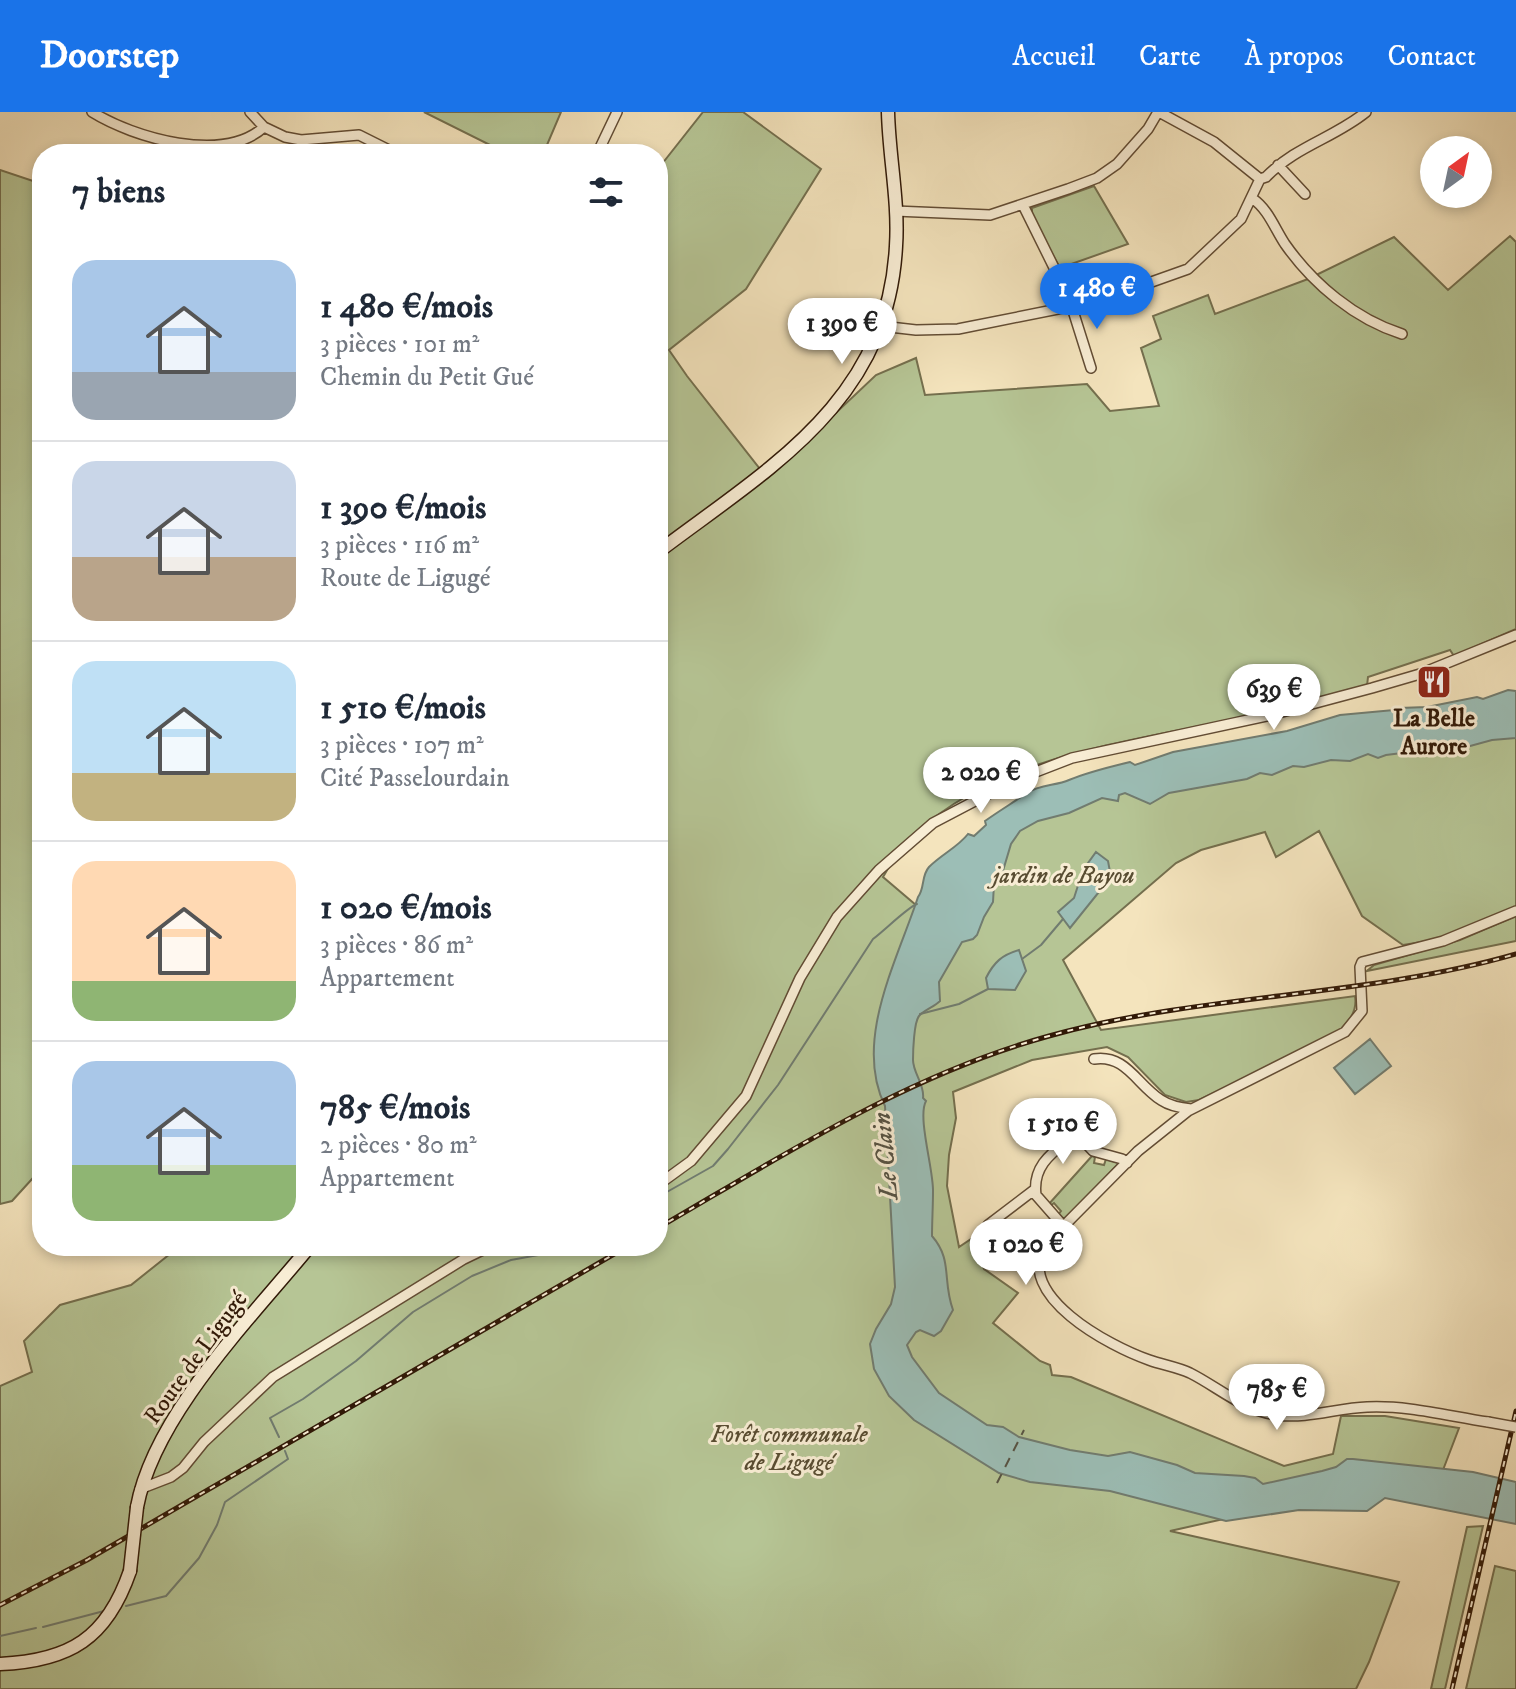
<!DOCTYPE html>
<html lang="fr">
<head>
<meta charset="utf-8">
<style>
	:root { --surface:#fff; --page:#f2f2f3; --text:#1f2937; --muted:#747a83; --line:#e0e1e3; --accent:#1a73e8 }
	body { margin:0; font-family:"IM FELL DW Pica",serif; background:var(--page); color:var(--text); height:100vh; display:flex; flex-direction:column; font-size:30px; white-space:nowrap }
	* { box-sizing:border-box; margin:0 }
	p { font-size:26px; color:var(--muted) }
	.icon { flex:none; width:44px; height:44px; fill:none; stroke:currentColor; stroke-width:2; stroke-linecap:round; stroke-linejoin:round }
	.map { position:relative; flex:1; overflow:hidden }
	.details { position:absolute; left:32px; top:32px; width:636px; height:1112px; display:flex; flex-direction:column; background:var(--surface); border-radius:32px; box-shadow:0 4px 12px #0003 }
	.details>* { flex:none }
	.needle { width:52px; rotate:33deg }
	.fabs { position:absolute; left:1420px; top:24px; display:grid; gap:16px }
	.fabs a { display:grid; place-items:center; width:72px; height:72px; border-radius:50%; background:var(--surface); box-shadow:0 4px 12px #0003; font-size:40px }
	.price { position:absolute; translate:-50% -68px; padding:0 18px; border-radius:28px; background:#fff; color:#222; font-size:26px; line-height:52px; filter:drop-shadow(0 2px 4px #0008) }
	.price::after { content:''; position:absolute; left:50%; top:48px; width:24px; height:18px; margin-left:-12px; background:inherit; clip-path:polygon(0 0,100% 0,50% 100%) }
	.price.on { background:var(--accent); color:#fff }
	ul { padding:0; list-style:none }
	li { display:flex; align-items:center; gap:24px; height:200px; padding:0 40px }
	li+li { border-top:2px solid var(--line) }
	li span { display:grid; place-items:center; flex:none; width:224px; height:160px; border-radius:24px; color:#555 }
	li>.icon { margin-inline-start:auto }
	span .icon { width:96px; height:96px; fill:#fffc; stroke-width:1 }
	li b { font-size:34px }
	h2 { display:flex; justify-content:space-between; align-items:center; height:96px; padding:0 40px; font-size:34px }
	header { display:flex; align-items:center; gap:48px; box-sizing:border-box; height:112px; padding:0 40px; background:var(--accent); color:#fff }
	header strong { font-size:38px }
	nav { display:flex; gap:44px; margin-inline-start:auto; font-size:28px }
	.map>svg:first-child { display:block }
</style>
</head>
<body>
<header>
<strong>Doorstep</strong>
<nav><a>Accueil</a><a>Carte</a><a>À propos</a><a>Contact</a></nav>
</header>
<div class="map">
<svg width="1516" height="1577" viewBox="0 0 1516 1577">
	<rect width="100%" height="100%" fill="#f4e4bd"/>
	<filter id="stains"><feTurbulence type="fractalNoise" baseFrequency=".0025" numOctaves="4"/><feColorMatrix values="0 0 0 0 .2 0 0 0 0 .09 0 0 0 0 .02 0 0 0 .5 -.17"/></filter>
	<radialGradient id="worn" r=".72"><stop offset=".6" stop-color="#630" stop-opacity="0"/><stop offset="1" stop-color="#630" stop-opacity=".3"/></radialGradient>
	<path fill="#b6c595" stroke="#746f4e" stroke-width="2" d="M 424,0 L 561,0 L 547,33 L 525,42 L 508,42 Z
		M 703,0 L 743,0 L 821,57 L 746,177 L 669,238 L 687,264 L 767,366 L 876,263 L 916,246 L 925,283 L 1087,272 L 1110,299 L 1159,294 L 1141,236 L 1161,227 L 1153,204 L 1208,183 L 1215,202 L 1308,167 L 1394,125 L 1448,178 L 1510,124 L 1516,130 L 1516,517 L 1454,544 L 1450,538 L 1368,565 L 1367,574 C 1316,587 1266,600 1214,611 C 1107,634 982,649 903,734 C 895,743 889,755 883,765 L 923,799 L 960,745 L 1059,691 L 1516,603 L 1516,796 L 1440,827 L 1403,833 L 1362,804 L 1319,719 L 1276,745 L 1265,720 L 1201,738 L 1176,751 L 1063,848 L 1101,918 L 1355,884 C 1358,902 1346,912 1335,923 L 1199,988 L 1186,990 L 1165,983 L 1128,945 L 1107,935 L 1032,948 L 953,980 L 956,1006 L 949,1043 L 947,1074 L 959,1135 L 971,1127 L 984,1157 L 1018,1181 L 993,1211 L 1040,1249 L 1050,1253 L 1052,1263 L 1071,1265 L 1284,1354 L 1333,1342 L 1341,1304 L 1385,1304 L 1459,1316 L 1443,1358 L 1170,1419 L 1399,1470 L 1369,1550 L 1356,1577 L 0,1577 L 0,1274 L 32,1260 L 24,1229 L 60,1193 L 131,1173 L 180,1134 L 658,1134 L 658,57 Z
		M 0,58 L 42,72 L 42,1056 L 12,1089 L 0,1092 Z
		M 1094,74 L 1128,132 L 1060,156 L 1032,106 L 1032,96 Z
		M 1516,804 L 1516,829 L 1367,859 L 1374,853 L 1460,828 Z
		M 1092,1044 L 1095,1045 L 1094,1051 L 1104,1053 L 1106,1047 L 1119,1051 L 1067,1107 L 1062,1107 L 1058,1103 L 1061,1099 L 1054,1091 L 1050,1094 L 1048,1093 Z
		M 1483,1414 L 1445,1577 L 1431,1577 L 1467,1415 Z
		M 1495,1454 L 1516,1459 L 1516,1577 L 1466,1577 Z"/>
	<path fill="#9cbeb6" stroke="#717c70" stroke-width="2" d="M 1508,578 L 1516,579 L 1516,626 L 1492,628 L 1452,639 L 1429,634 L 1418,639 L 1386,643 L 1378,646 L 1368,642 L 1350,649 L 1331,648 L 1304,655 L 1293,654 L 1272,663 L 1260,661 L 1247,667 L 1169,681 L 1150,692 L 1125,681 L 1119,683 L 1118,689 L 1102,686 L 1069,701 L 1038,709 L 1020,719 L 1011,732 L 1002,762 L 994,772 L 993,790 L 984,805 L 977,823 L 973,827 L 962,830 L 939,870 L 940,889 C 934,895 924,898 919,904 C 914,910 913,939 913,948 C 913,961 925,973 923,986 L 926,989 C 917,1005 934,1059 933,1080 C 933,1094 932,1110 932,1124 C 953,1148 942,1168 953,1198 L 941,1219 L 934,1224 L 920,1218 L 916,1220 L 907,1233 L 912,1245 L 939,1281 L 987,1313 L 1003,1315 L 1019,1325 L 1070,1338 L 1108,1344 L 1130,1340 L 1177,1353 L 1195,1361 L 1244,1364 L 1255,1366 L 1263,1372 L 1322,1359 L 1336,1355 L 1347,1347 L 1353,1347 L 1473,1360 L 1516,1370 L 1516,1412 L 1385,1386 L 1367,1399 L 1299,1398 L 1226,1409 L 1110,1379 L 1030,1370 L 999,1361 L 914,1308 L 889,1284 L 874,1257 L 870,1232 L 876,1217 L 891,1192 L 895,1175 L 885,994 C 853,929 897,849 918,785 C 925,776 921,764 929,755 C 942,742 958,735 968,722 L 974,724 L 986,713 L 985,709 C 999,699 1014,690 1027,681 C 1040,672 1056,674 1069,668 C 1088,660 1109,655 1130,650 L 1135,653 L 1173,640 L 1287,619 L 1340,603 L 1394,598 L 1400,600 L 1400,596 L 1427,595 L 1477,585 L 1483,587 Z
		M 1096,740 L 1108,749 L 1111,765 L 1070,816 L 1058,800 L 1074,786 L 1083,758 Z
		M 1019,838 L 1026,859 L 1015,878 L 988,877 L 986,866 C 994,850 1002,843 1019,838 Z
		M 1370,927 L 1391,954 L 1355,982 L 1334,956 Z"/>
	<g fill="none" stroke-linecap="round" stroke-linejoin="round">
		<path stroke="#717c70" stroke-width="2" d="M 1022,847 L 1041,833 L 1063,807
			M 920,902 L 959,892 L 988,877
			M 658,1085 L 713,1054 L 728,1037 L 778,973 L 873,827 C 885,818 908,795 917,792
			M 279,1325 L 270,1306 L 303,1287 L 356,1249 L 413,1200 L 472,1164 L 511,1148 L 560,1139 L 570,1134
			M 126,1494 L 166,1484 L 199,1446 L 217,1413 L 225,1390 L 288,1347 L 285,1339
			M 43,1515 L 104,1499
			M 0,1524 L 36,1516"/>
		<path stroke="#565344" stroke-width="2" stroke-dasharray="10 8" stroke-linecap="butt" d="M 997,1371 L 1024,1318"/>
		<g stroke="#624c34" stroke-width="12">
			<path id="street" d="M 92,0 C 134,26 223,52 264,15
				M 250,0 L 264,15 L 285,25 L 301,28 L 359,23 L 397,42
				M 1159,0 L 1214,30 L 1260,67
				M 597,42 L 617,0
				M 1278,53 L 1305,82
				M 1260,67 L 1266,65 C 1296,34 1334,26 1366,0
				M 1253,87 C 1268,97 1275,117 1285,132 C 1313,172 1355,207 1402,222
				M 1023,93 L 1069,186 L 1091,256
				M 895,99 L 990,103 L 1068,77 L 1097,66 L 1117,52 L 1148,17 L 1158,0
				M 881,214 L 916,218 L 958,217 L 1098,189 L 1188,157 L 1241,107 L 1260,67
				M 1094,947 C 1126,942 1137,973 1161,988 C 1170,994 1181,996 1191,997
				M 658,1073 L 691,1049 L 746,984 L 800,866 L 837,805 L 879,758 L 933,711 L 1015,668 L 1072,646 L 1271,603 L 1372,576 L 1420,562 L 1516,523
				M 988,1113 L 1034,1078
				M 1064,1115 L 1036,1083 C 1032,1053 1053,1040 1074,1023 L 1078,1023 L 1093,1039 L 1122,1047 L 1127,1051
				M 1488,1310 C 1448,1304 1407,1293 1367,1295 C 1337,1296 1308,1307 1277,1303 C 1244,1299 1218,1275 1190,1261 C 1177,1255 1163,1253 1149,1248 C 1111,1235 1012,1183 1046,1132 L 1138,1039 L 1188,999 L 1345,920 L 1362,899 L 1360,855 L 1362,850 L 1443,829 L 1516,799
				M 140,1377 L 171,1365 L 183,1356 L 204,1330 L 273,1265 L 464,1147 L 491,1134"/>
		</g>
		<g stroke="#311907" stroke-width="15">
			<path id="secondary" d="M 658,440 C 769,356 888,290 896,134 C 899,90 889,44 888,0
				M 137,1395 C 154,1303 251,1206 310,1134
				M 0,1552 C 70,1549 107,1526 130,1459"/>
		</g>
		<use href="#street" stroke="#f8edd4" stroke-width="9"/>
		<use href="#secondary" stroke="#f8edd4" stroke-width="12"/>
		<g stroke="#311907" stroke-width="5">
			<path id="rail" d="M 658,1116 C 784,1043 907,963 1049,924 C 1202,881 1364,886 1516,842
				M 0,1493 L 87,1448 L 628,1134
				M 1452,1577 L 1516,1299"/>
		</g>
		<use href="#rail" stroke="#f8edd4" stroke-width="2" stroke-dasharray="6" stroke-linecap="butt"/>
		<g stroke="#624c34" stroke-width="12" stroke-linecap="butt">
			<path id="street-bridge" d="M 1488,1310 L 1516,1315"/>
		</g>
		<g stroke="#311907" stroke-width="15" stroke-linecap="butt">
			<path id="secondary-bridge" d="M 130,1459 L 137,1395"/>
		</g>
		<use href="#street-bridge" stroke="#f8edd4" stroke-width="9"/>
		<use href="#secondary-bridge" stroke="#f8edd4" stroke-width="12"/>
	</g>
	<defs>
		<g id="restaurant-square" transform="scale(1.8)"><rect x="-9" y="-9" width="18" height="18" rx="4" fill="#8f2418" stroke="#f8edd4"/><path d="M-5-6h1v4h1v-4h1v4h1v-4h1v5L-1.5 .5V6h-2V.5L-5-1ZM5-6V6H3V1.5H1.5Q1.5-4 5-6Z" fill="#fff"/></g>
	</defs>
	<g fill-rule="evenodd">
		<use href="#restaurant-square" x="1434" y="570"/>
	</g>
	<g text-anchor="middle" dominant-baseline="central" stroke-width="6" stroke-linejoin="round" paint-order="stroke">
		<g font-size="24" font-weight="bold" fill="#311907" stroke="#f8edd4">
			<text x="1434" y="607">La Belle<tspan x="1434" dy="28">Aurore</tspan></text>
		</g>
		<g font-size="24" font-style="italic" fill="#594d32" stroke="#f8edd4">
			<text x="1064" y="764">jardin de Bayou</text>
			<text x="789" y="1323">Forêt communale<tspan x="789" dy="28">de Ligugé</tspan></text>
		</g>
		<g font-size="24" fill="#311907" stroke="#f8edd4">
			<text transform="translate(196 1246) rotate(-54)">Route de Ligugé</text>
		</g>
		<g font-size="26" font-style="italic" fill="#565344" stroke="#f8edd4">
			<text transform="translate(886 1044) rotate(-95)">Le Clain</text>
		</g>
	</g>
	<rect width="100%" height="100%" filter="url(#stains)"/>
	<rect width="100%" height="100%" fill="url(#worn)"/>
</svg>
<div class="fabs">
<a><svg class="needle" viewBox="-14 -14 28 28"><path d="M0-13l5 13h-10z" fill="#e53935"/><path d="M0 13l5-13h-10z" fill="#747a83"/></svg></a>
</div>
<b class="price on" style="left:1097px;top:219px">1 480 €</b>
<b class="price" style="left:842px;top:254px">1 390 €</b>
<b class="price" style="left:1274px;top:620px">639 €</b>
<b class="price" style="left:981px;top:703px">2 020 €</b>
<b class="price" style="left:1063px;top:1054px">1 510 €</b>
<b class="price" style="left:1026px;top:1175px">1 020 €</b>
<b class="price" style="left:1277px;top:1320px">785 €</b>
<section class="details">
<h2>7 biens<svg class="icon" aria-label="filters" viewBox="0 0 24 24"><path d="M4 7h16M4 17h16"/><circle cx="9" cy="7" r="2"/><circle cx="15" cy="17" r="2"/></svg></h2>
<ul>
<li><span style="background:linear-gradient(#a9c7e8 70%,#9aa5b1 0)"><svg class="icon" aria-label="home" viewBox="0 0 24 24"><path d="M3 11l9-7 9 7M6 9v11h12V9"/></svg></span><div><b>1 480 €/mois</b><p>3 pièces · 101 m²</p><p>Chemin du Petit Gué</p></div></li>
<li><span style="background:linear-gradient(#c9d6e8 60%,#b9a48a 0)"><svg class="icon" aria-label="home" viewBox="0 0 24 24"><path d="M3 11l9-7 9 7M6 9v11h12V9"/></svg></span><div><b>1 390 €/mois</b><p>3 pièces · 116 m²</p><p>Route de Ligugé</p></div></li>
<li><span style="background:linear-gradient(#bfe0f5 70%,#c2b280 0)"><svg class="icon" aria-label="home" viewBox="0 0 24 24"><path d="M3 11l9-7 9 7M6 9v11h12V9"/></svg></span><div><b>1 510 €/mois</b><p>3 pièces · 107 m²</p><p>Cité Passelourdain</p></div></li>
<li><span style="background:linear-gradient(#ffd9b3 75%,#8fb573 0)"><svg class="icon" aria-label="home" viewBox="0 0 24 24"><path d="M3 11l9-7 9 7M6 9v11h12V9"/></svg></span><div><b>1 020 €/mois</b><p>3 pièces · 86 m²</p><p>Appartement</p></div></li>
<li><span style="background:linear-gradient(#a9c7e8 65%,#8fb573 0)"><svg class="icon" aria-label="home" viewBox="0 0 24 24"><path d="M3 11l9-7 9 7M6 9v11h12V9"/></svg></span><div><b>785 €/mois</b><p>2 pièces · 80 m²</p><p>Appartement</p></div></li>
</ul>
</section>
</div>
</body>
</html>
